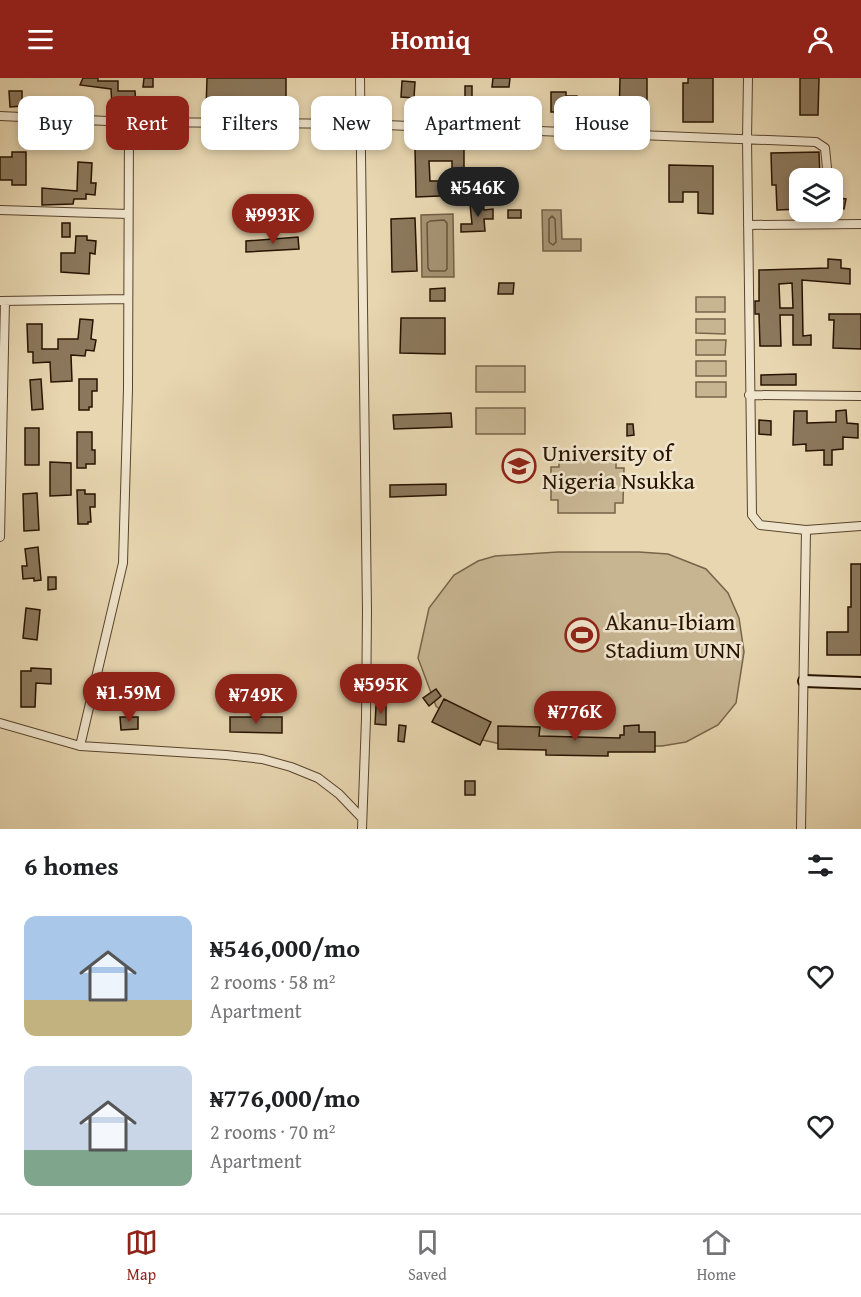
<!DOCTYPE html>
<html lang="en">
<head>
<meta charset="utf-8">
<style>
	:root { --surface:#fff; --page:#f2f2f2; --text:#202124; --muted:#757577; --line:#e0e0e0; --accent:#8f2418 }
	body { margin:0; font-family:"Gentium Book Plus",serif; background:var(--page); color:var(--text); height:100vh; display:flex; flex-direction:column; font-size:22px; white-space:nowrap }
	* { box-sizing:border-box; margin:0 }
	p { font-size:20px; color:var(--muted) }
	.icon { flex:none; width:33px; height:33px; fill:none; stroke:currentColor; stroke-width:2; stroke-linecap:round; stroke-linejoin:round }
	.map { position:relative; height:751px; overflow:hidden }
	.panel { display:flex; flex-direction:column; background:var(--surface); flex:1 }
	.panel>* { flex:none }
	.banner { position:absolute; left:18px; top:18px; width:825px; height:54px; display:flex; gap:12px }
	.controls { position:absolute; left:789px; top:90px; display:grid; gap:12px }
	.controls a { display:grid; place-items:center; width:54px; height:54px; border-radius:12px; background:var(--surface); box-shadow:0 3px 9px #0003; font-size:30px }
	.price { position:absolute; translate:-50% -51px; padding:0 14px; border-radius:21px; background:var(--accent); color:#fff; font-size:20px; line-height:39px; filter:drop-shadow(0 2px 3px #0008) }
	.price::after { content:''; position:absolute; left:50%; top:36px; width:18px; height:14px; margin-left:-9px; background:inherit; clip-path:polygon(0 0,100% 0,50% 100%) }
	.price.selected { background:#222; color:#fff }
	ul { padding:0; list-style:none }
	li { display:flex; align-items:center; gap:18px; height:150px; padding:0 24px }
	li span { display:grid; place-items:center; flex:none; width:168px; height:120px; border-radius:12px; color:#555 }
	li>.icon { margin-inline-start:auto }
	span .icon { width:72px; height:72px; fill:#fffc; stroke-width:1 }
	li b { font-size:26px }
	h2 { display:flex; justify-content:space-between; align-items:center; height:72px; padding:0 24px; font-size:26px }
	.tag { padding:0 21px; border-radius:12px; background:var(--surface); box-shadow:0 3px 9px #0003; font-size:21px; line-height:54px }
	.tag.selected { background:var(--accent); color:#fff }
	header { display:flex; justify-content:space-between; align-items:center; height:78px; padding:0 24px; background:var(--accent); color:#fff; font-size:27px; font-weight:800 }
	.menu { display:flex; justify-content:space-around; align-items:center; height:84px; border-top:2px solid var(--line); background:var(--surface); font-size:16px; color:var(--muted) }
	.menu a { display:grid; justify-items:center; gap:3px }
	.menu .selected { color:var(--accent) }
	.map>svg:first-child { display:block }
</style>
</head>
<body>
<header><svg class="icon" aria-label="menu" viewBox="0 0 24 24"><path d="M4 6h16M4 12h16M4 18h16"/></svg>Homiq<svg class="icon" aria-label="person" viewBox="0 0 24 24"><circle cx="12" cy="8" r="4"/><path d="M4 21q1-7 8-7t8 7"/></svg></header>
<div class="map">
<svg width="861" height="751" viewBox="0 0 861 751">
	<rect width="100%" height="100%" fill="#e7d6b0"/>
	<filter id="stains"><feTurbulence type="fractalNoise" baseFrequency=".00333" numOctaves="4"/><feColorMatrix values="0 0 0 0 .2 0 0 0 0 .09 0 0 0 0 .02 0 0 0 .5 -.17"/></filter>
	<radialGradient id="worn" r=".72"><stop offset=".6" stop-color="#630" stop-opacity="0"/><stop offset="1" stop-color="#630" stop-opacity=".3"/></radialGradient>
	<path fill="#c7b592" stroke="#786449" stroke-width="1.5" d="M 696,219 L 725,219 L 725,234 L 696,234 Z
		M 696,241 L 725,241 L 725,256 L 696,255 Z
		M 696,262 L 726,262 L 725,277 L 696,277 Z
		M 696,283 L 726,283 L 726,298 L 696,298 Z
		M 476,288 L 525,288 L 525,314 L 476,314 Z
		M 696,304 L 726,304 L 726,319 L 696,319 Z
		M 476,330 L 525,330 L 525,356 L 476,356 Z
		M 559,377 L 616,378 L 616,390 L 624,390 L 623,425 L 615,425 L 615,435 L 558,435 L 558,422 L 551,422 L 551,389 L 559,389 Z
		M 558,474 L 639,474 L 668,476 L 706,491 L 728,515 L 739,540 L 744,574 L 736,625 L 718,647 L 686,664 L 662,668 L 509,668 L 470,659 L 436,628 L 418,580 L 429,530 L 454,497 L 478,483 L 495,478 Z"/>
	<path fill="#a69474" stroke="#746046" stroke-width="1.5" d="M 542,132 L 561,132 L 562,161 L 581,161 L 581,173 L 543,173 Z
		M 453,136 L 454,199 L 422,199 L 421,137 Z"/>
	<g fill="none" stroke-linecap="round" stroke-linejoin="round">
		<path stroke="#67543a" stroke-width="1.5" d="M 552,138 L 555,141 L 556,164 L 553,167 L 549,164 L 549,141 Z
			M 444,142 L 447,145 L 447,191 L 445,193 L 430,193 L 428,190 L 427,145 L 430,143 Z"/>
	</g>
	<path fill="#8b785c" stroke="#281300" stroke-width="1.5" fill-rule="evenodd" d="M 83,0 L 98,0 L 98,3 L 118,3 L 118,13 L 135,13 L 136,27 L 112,28 L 111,11 L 80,7 Z
		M 144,0 L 153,0 L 153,9 L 143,9 Z
		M 207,0 L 286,0 L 286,24 L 253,23 L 253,32 L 206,31 Z
		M 493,0 L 510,0 L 509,9 L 492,9 Z
		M 620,0 L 647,0 L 647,43 L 619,43 Z
		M 688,0 L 713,0 L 713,44 L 683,44 L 683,5 L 688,5 Z
		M 800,0 L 819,0 L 818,37 L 800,37 Z
		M 402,3 L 415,4 L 414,20 L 401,19 Z
		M 465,8 L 472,8 L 472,42 L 465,42 Z
		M 9,13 L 22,13 L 22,28 L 10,29 Z
		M 551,14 L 566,14 L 566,18 L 577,18 L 577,23 L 594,24 L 594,31 L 599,31 L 599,40 L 594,40 L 594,45 L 558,45 L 558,34 L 551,34 Z
		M 464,69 L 464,117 L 416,119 L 415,70 ZM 429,83 L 452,83 L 452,103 L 430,103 Z
		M 12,74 L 26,74 L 26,107 L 12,107 L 12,102 L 0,102 L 0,79 L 12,79 Z
		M 819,74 L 820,100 L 800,100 L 800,131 L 777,132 L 776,107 L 772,107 L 771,75 Z
		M 78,84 L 92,85 L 91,105 L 96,105 L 95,117 L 86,116 L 86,121 L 74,121 L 73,126 L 42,127 L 42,110 L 77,113 Z
		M 669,87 L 713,88 L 713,136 L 698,135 L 698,114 L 683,114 L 683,124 L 669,124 Z
		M 839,120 L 846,121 L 844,131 L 837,130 Z
		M 483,125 L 484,132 L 493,131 L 493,141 L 484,141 L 485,153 L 461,154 L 461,146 L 472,146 L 470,126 Z
		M 508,132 L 521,132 L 521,140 L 508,140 Z
		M 415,140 L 417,193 L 392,194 L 391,141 Z
		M 62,145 L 70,145 L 70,159 L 62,159 Z
		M 76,158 L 87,158 L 87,162 L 96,163 L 95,176 L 90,175 L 89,196 L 61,194 L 61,175 L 75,175 Z
		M 298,159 L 299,171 L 246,174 L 246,163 Z
		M 828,181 L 841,182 L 841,190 L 850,191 L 850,206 L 802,202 L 803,258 L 811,257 L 811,267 L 793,267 L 793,237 L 780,237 L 781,268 L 760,268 L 759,236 L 755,236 L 755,223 L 759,223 L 759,192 L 828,190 ZM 792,205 L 793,230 L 780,230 L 779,206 Z
		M 499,205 L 514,205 L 513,216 L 498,216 Z
		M 445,210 L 445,223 L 430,223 L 430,211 Z
		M 829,236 L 861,236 L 861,271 L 833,270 L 834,242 L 829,242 Z
		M 401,240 L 445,240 L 445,276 L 400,275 Z
		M 80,241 L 93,242 L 91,261 L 96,262 L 94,273 L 86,272 L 85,278 L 71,277 L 72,303 L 51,304 L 50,284 L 33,285 L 33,274 L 28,274 L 27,246 L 42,246 L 42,271 L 58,271 L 58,261 L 78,261 Z
		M 796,296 L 796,307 L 761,307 L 761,297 Z
		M 41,301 L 43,331 L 32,332 L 30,302 Z
		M 79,301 L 97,301 L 97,313 L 92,313 L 92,329 L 89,329 L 89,332 L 79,332 Z
		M 846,332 L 847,345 L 858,346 L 858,360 L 843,359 L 843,371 L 832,372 L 832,387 L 824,387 L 824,372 L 806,373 L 806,366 L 793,367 L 794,333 L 807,333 L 807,345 L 836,344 L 836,333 Z
		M 451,335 L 452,349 L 394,351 L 393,337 Z
		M 759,342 L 771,343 L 771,357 L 759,356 Z
		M 627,346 L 633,346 L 634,357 L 627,358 Z
		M 25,350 L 39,350 L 39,387 L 25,387 Z
		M 77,354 L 92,354 L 92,372 L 95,372 L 95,386 L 86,386 L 86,390 L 77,390 Z
		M 50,384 L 71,385 L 71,417 L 50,418 Z
		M 446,406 L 446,417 L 390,419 L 390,407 Z
		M 77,412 L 85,412 L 85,416 L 95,416 L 95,429 L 90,429 L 91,444 L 88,444 L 88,446 L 78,446 Z
		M 37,415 L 39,452 L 24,453 L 23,416 Z
		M 38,469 L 41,502 L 34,503 L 34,500 L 23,501 L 22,488 L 27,488 L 25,471 Z
		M 851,486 L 861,486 L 861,577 L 827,577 L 827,554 L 848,554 L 848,529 L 851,529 Z
		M 48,499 L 56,499 L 56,511 L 48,512 Z
		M 26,530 L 40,532 L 37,562 L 23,560 Z
		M 31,590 L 51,591 L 51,606 L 36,605 L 35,629 L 21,629 L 21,593 L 31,593 Z
		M 436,611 L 441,618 L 429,628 L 423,620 Z
		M 444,621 L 491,644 L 480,667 L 432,644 Z
		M 376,628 L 386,628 L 386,647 L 375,646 Z
		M 120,639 L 138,639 L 138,651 L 121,652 Z
		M 230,639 L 282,639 L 282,655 L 230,654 Z
		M 399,647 L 406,648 L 404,664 L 398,663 Z
		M 639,647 L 639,654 L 655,654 L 655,674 L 608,674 L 608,678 L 546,677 L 546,672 L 498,671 L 498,648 L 540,649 L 539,658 L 620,660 L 620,657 L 624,657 L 624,648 Z
		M 465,703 L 475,703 L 475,717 L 465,717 Z"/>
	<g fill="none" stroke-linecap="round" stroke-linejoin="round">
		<g stroke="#58442c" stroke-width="10">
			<path id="street" d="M 360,0 L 367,533 L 366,641 L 362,751
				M 748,0 L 747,61 L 752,437 L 760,447 L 806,452 L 861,448
				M 0,38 L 129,44 L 360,46 L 816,64 L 825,70 L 828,100
				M 0,132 L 128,136
				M 826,145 L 827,134
				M 748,147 L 861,146
				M 1,223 L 128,221
				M 749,317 L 861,318
				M 0,459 L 5,223
				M 0,645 L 80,668 L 226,677 L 262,681 L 291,689 L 318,700 L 339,716 L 362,740
				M 80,668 L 123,485 L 128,311 L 129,44
				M 801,751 L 806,452"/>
		</g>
		<g stroke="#281300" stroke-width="14">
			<path id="secondary" d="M 804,603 L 861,605"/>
		</g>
		<use href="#street" stroke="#efe4cc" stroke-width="8"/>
		<use href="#secondary" stroke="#efe4cc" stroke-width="10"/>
	</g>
	<defs>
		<g id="university-ring" transform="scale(1.725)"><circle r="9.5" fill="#efe4cc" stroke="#8f2418" stroke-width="1.5"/><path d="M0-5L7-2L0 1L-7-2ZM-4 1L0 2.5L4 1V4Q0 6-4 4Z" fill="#8f2418"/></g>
		<g id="stadium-ring" transform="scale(1.725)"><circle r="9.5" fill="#efe4cc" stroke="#8f2418" stroke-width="1.5"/><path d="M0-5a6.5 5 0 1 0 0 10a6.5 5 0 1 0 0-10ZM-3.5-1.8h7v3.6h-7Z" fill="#8f2418"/></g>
	</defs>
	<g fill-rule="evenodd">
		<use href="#university-ring" x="519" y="388"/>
		<use href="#stadium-ring" x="582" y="557"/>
	</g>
	<g text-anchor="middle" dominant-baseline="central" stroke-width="5" stroke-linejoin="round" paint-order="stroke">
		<g font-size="24" fill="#281300" stroke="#efe4cc" text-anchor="start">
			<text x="542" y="374">University of<tspan x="542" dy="28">Nigeria Nsukka</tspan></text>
			<text x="605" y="543">Akanu-Ibiam<tspan x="605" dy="28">Stadium UNN</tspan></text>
		</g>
	</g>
	<rect width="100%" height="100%" filter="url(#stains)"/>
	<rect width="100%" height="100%" fill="url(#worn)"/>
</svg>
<div class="controls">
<a><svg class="icon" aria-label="layers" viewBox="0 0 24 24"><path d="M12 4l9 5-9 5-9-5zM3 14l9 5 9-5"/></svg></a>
</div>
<b class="price selected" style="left:478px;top:140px">₦546K</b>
<b class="price" style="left:273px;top:167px">₦993K</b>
<b class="price" style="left:381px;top:637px">₦595K</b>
<b class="price" style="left:129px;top:645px">₦1.59M</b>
<b class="price" style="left:256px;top:647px">₦749K</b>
<b class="price" style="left:575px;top:664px">₦776K</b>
<div class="banner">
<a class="tag">Buy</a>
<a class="tag selected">Rent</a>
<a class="tag">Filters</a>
<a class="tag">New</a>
<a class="tag">Apartment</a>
<a class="tag">House</a>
</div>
</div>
<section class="panel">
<h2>6 homes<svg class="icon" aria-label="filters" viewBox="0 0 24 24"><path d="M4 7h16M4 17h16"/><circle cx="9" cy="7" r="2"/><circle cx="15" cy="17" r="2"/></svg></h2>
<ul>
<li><span style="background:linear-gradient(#a9c7e8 70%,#c2b280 0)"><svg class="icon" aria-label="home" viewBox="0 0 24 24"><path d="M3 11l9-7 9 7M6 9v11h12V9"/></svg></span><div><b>₦546,000/mo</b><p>2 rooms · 58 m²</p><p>Apartment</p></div><svg class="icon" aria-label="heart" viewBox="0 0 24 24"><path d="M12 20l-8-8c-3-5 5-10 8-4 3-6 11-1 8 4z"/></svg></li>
<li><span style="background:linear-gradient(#c9d6e8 70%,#7fa58c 0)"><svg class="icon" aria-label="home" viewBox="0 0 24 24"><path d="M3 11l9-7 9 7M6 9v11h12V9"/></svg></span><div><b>₦776,000/mo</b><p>2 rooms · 70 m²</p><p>Apartment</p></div><svg class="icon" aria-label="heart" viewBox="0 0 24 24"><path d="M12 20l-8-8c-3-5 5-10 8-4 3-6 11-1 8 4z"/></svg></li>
</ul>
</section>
<nav class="menu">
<a class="selected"><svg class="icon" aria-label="map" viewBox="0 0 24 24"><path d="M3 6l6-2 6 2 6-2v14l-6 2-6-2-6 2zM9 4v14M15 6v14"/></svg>Map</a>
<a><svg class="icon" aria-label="saved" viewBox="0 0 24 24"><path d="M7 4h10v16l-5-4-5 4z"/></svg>Saved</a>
<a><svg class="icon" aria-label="home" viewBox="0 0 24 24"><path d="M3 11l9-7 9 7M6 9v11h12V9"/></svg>Home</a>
</nav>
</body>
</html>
